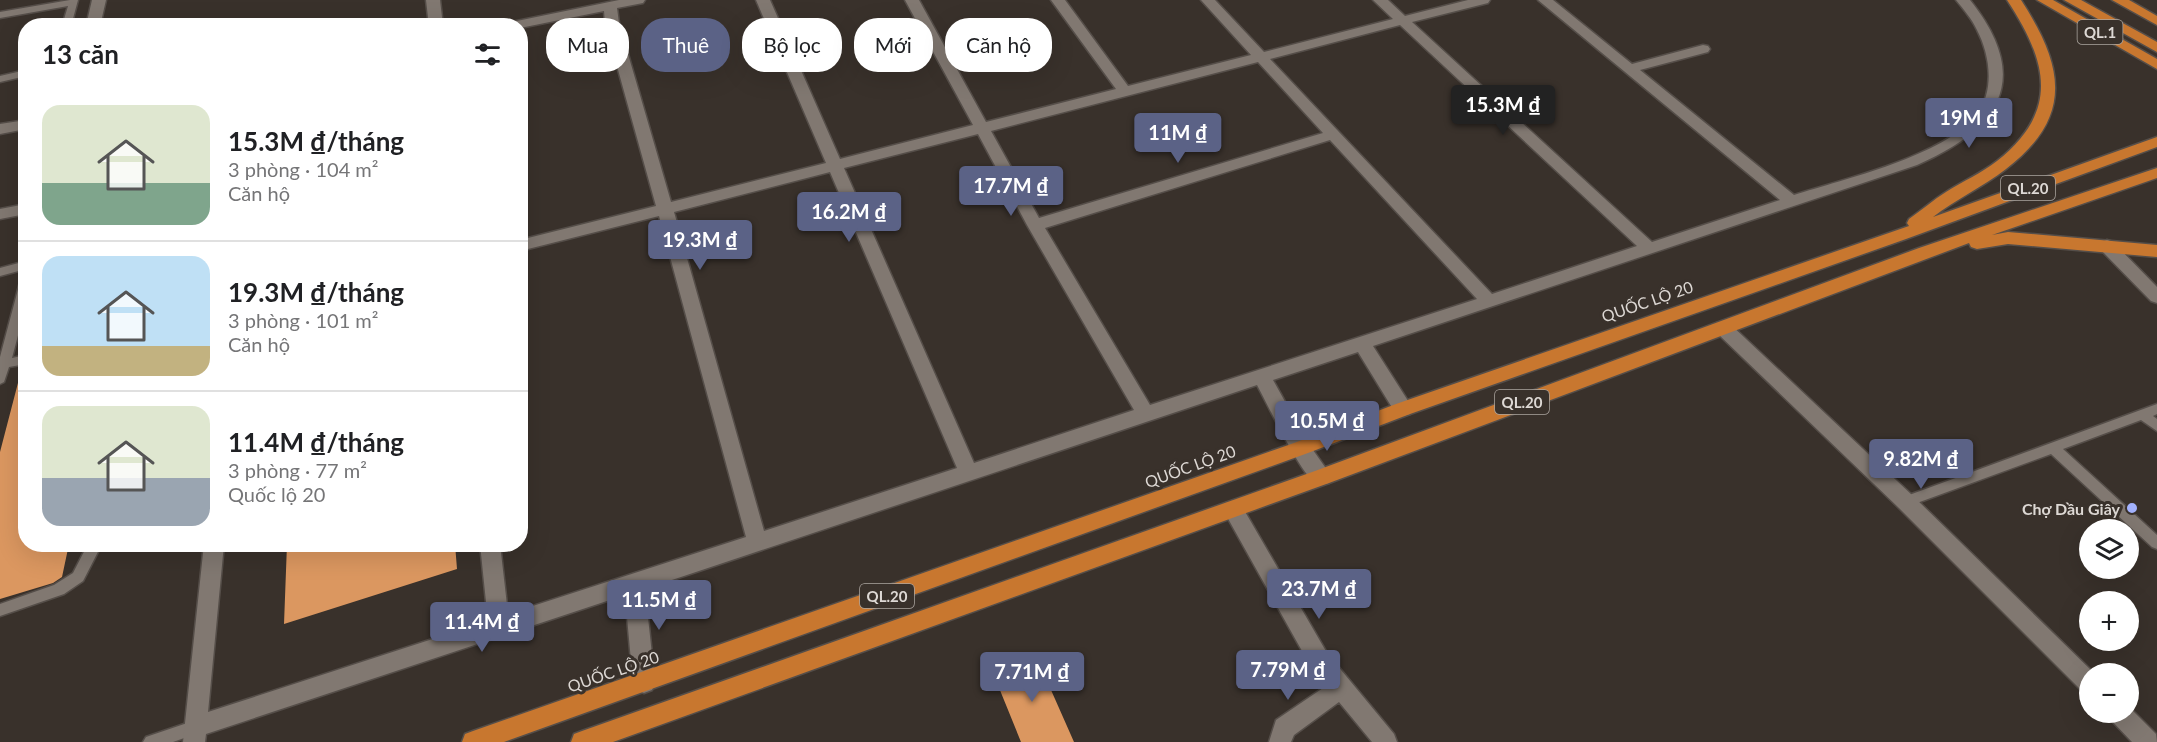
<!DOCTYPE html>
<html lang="vi">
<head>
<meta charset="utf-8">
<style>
	:root { --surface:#fff; --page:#f6f6f6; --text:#202124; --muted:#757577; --line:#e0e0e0; --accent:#5b6286 }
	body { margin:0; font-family:Lato,sans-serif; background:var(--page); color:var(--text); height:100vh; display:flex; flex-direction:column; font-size:22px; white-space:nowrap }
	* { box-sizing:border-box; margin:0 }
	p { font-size:20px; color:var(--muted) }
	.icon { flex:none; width:33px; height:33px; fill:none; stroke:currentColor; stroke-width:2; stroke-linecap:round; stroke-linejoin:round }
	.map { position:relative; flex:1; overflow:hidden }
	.sheet { position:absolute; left:18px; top:18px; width:510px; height:534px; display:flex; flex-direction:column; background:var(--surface); border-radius:24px; box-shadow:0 6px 24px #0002 }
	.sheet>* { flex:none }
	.guide { position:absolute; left:546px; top:18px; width:570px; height:54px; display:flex; gap:12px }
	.buttons { position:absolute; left:2079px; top:519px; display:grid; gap:12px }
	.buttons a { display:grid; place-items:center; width:60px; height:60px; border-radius:50%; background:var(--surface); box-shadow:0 6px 24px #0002; font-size:30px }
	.price { position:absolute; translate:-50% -51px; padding:0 14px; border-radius:6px; background:var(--accent); color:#fff; font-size:20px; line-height:39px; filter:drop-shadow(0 2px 3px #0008) }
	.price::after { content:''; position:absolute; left:50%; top:36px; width:18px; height:14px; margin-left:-9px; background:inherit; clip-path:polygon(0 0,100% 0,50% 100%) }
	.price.active { background:#222; color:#fff }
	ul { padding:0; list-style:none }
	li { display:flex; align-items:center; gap:18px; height:150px; padding:0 24px }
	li+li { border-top:2px solid var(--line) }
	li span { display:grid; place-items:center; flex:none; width:168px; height:120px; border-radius:18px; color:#555 }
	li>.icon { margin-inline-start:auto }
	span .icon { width:72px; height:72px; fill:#fffc; stroke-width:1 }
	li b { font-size:26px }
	h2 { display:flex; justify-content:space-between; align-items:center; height:72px; padding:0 24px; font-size:26px }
	.pill { padding:0 21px; border-radius:24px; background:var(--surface); box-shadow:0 6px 24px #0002; font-size:21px; line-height:54px }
	.pill.active { background:var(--accent); color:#fff }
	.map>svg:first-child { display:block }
</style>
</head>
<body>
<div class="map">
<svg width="2157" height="742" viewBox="0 0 2157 742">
	<rect width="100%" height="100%" fill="#39312b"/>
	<path fill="#db9760" d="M 19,379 L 26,380 L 26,544 L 69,544 L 62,577 L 53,583 L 0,599 L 0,452 Z
		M 287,544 L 455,544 L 457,569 L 284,624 Z
		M 1036,656 L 1074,742 L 1021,742 L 993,673 Z"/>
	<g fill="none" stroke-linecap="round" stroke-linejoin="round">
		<g stroke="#554e49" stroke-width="3">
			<path id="lane" d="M 70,0 L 78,0 L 71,26 L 62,26 L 68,6 L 0,18 L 0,12 Z
				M 26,70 L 26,76 L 0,82 L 0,76 Z
				M 26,261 L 26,269 L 0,276 L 0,268 Z
				M 26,278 L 26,305 L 12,358 L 26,355 L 26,364 L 9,367 L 4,382 L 0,384 L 0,357 L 20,282 Z
				M 2157,404 L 2157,414 L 2153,416 L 2157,419 L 2157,431 L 2141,420 L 2063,449 L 2157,535 L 2157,549 L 2152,547 L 2051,454 L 1906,507 L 1901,506 L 1899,502 L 1901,498 Z
				M 88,544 L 102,544 L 83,581 L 64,594 L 0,616 L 0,604 L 54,585 L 73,573 Z
				M 196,720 L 201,722 L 204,727 L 201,732 L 173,742 L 143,742 L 146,737 Z"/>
		</g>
		<g stroke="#554e49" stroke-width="3">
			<path id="street" d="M 92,0 L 106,0 L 100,26 L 86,26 Z
				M 426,0 L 440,0 L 443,26 L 429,26 Z
				M 619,0 L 645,0 L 643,3 L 617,8 L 619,23 L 671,202 L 826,163 L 756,0 L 770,0 L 840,159 L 973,125 L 905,0 L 919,0 L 986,122 L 1116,89 L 1051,0 L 1065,0 L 1128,86 L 1251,55 L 1201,0 L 1215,0 L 1264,52 L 1393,19 L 1373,0 L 1388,0 L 1405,16 L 1468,0 L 1490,0 L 1488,3 L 1412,22 L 1652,242 L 1780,200 L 1538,0 L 1553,0 L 1632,64 L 1703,45 L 1708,46 L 1710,49 L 1708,52 L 1640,70 L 1794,195 C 1844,179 1945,156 1977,114 C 1995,90 1990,55 1977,30 C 1972,19 1964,10 1956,0 L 1970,0 C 2033,79 2000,129 1917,165 L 1373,346 L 1410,404 L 1412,409 L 1410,414 L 1403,416 L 1396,414 L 1358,352 L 1273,380 L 1308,443 L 1332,477 L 1329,483 C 1324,484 1320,486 1315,483 C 1299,471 1268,405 1257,385 L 645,589 L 655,683 L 652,690 L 644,693 L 636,690 L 633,683 L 625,595 L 206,734 L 205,742 L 183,742 L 204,544 L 224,544 L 208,712 L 488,621 L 480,544 L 500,544 L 508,614 L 746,537 L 659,216 L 520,251 L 520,240 L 656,206 L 605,23 L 604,11 L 520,28 L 520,26 L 506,26 L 512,22 ZM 1400,25 L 1637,246 L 1492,294 L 1270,59 ZM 1258,62 L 1323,133 L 1039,218 L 991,131 ZM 978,134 L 1027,225 L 1134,410 L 974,463 L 844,168 ZM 1330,140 L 1477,299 L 1150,405 L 1045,228 ZM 830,172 L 957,468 L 764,531 L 674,212 Z
				M 26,120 L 26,129 L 0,134 L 0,124 Z
				M 26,204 L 26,214 L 0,219 L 0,209 Z
				M 2107,240 L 2113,242 L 2157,287 L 2157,303 L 2151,301 L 2101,250 L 2099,246 L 2101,242 Z
				M 1723,322 L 1729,323 L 1913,496 L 2095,674 L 2090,674 L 2090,694 L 2082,691 L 1899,508 L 1717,333 L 1714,328 L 1717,323 Z
				M 1233,501 L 1240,503 L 1327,653 L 1394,734 L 1397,742 L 1372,742 L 1339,702 L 1294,735 L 1291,742 L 1269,742 L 1276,720 L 1326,686 L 1311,667 L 1226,515 L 1223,509 L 1226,503 Z
				M 2128,706 L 2156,734 L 2157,742 L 2132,742 L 2111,720 L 2108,712 L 2128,712 Z"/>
		</g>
		<g stroke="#554e49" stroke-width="3">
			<path id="highway" d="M 2007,0 L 2021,0 C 2063,65 2075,116 2006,169 C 1983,187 1956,199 1933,217 L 2157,137 L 2157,147 L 1906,239 L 1410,414 L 1308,453 L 504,742 L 462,742 L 465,734 L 473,731 L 1294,443 L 1396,404 L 1909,226 L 1907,223 L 1909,219 C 1922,210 1933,200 1946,192 C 1963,181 1982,173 1997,161 C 2061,110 2047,61 2007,0 Z
				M 2037,0 L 2053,0 L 2157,59 L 2157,69 Z
				M 2064,0 L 2081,0 L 2157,42 L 2157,52 Z
				M 2112,0 L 2129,0 L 2157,16 L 2157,25 Z
				M 2157,168 L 2157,178 L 1992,235 L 2008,232 L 2157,245 L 2157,257 L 2008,244 L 1977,249 L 1971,247 L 1969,243 L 1329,483 L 613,742 L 571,742 L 574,734 L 582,731 L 1315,471 L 1919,248 Z"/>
		</g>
		<use href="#lane" fill="#817871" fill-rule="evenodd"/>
		<use href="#street" fill="#817871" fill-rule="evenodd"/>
		<use href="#highway" fill="#c8772f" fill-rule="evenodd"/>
	</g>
	<circle fill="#a3b2fd" stroke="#39312b" stroke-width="2" cx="2132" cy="508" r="6"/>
	<g text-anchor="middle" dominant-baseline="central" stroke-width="6" stroke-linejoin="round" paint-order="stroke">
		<g fill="#39312b" stroke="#aca6a1" stroke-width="1.5">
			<rect x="2077.5" y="20" width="45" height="24" rx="4.5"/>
			<rect x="2001" y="176" width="54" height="24" rx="4.5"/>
			<rect x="1495" y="390" width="54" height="24" rx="4.5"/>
			<rect x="860" y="584" width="54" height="24" rx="4.5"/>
		</g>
		<g font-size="15" font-weight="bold" fill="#ddd8d4">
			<text x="2100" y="32">QL.1</text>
			<text x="2028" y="188">QL.20</text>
			<text x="1522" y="402">QL.20</text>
			<text x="887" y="596">QL.20</text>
		</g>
		<g font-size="16" fill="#ddd8d4" stroke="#39312b">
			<text transform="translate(1647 301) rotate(-19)">QUỐC LỘ 20</text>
			<text transform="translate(1190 466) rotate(-20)">QUỐC LỘ 20</text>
			<text transform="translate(613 671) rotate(-19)">QUỐC LỘ 20</text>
		</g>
		<g font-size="16" font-weight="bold" fill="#ddd8d4" stroke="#39312b" text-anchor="end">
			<text x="2120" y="508">Chợ Dầu Giây</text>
		</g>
	</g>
</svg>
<div class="buttons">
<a><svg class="icon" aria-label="layers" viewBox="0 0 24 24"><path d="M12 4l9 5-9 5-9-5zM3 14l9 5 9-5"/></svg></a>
<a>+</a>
<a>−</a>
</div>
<b class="price active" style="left:1503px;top:136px">15.3M ₫</b>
<b class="price" style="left:1969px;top:149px">19M ₫</b>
<b class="price" style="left:1178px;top:164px">11M ₫</b>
<b class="price" style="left:1011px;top:217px">17.7M ₫</b>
<b class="price" style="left:849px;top:243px">16.2M ₫</b>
<b class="price" style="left:700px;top:271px">19.3M ₫</b>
<b class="price" style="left:1327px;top:452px">10.5M ₫</b>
<b class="price" style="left:1921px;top:490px">9.82M ₫</b>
<b class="price" style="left:1319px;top:620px">23.7M ₫</b>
<b class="price" style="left:659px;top:631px">11.5M ₫</b>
<b class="price" style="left:482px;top:653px">11.4M ₫</b>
<b class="price" style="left:1288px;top:701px">7.79M ₫</b>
<b class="price" style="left:1032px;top:703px">7.71M ₫</b>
<div class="guide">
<a class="pill">Mua</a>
<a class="pill active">Thuê</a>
<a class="pill">Bộ lọc</a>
<a class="pill">Mới</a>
<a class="pill">Căn hộ</a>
</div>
<section class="sheet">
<h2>13 căn<svg class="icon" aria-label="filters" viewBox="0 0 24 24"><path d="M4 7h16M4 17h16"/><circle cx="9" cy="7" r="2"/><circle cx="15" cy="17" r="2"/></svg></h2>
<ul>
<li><span style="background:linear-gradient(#dfe7d0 65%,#7fa58c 0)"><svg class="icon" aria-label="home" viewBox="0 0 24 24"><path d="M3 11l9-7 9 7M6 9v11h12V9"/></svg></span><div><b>15.3M ₫/tháng</b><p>3 phòng · 104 m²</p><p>Căn hộ</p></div></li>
<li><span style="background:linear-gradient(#bfe0f5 75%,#c2b280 0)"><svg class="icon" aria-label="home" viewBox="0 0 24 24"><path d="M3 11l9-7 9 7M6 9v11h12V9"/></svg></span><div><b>19.3M ₫/tháng</b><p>3 phòng · 101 m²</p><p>Căn hộ</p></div></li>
<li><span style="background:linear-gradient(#dfe7d0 60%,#9aa5b1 0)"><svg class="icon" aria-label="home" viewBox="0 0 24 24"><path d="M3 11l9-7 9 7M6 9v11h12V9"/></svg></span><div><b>11.4M ₫/tháng</b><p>3 phòng · 77 m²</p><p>Quốc lộ 20</p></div></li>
</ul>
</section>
</div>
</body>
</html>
